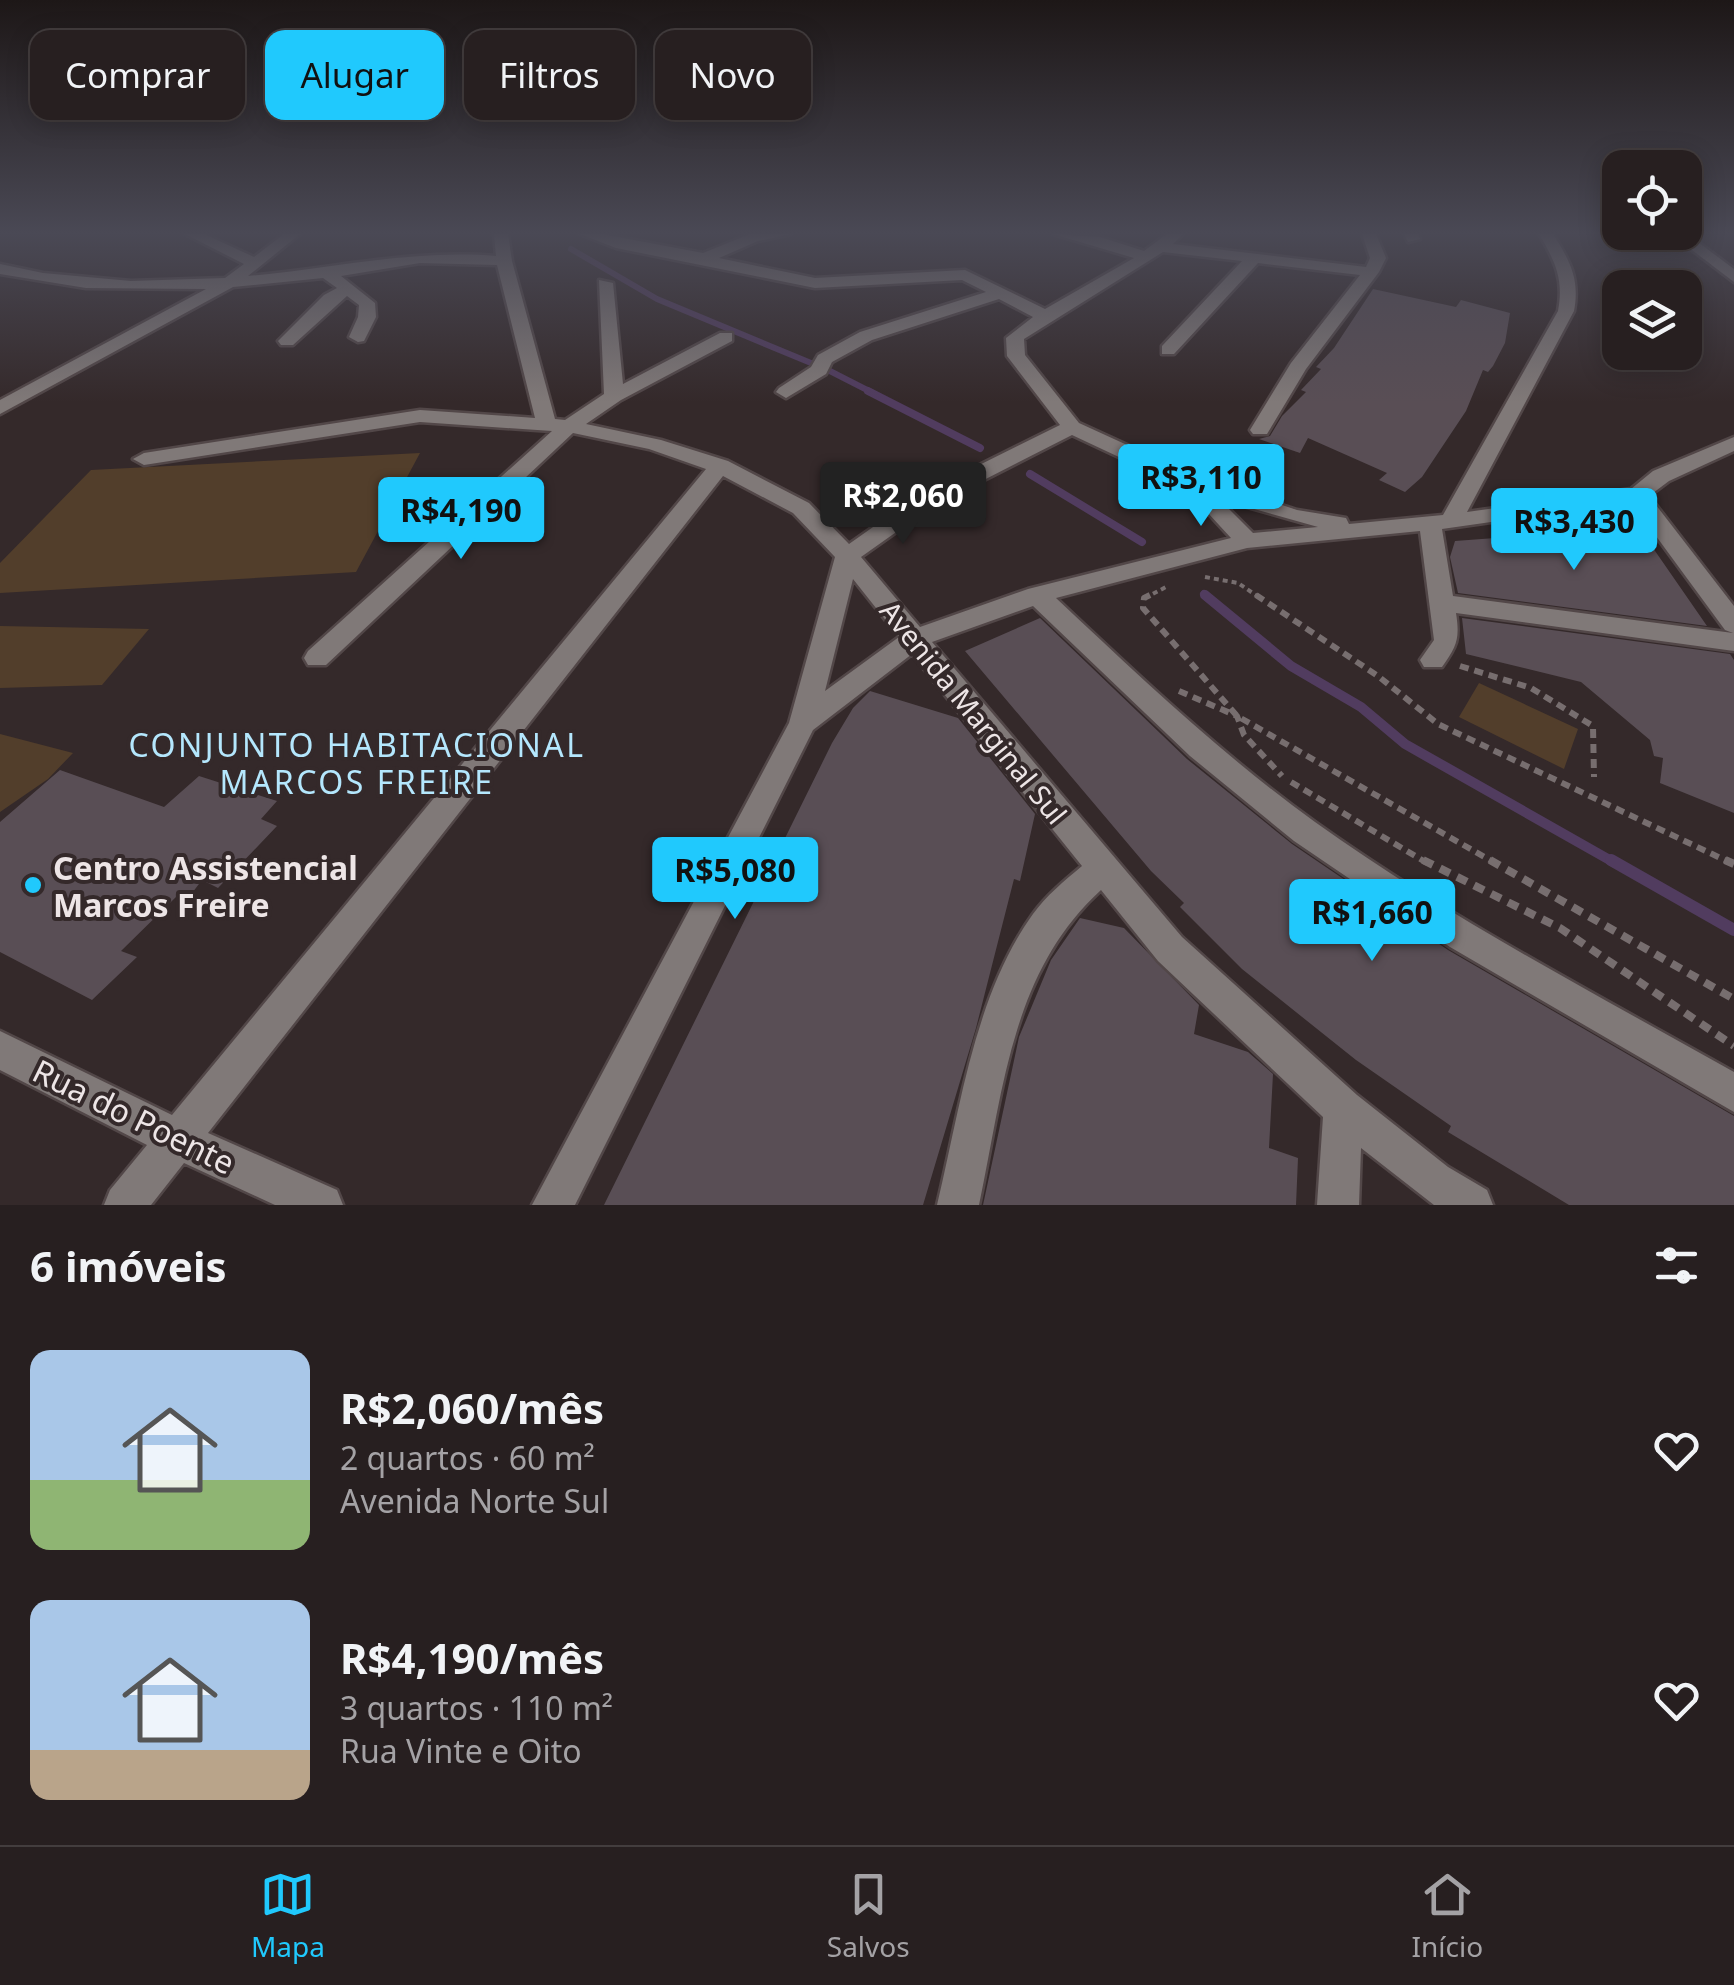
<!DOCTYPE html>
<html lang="pt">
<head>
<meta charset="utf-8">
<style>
	:root { --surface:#271f20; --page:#2f2729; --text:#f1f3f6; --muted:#a4a2a5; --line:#433d3e; --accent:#20c9fd }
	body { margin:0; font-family:"Noto Sans",sans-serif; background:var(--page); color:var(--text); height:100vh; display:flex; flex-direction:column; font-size:38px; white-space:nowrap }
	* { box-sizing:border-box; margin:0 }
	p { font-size:32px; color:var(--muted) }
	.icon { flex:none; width:55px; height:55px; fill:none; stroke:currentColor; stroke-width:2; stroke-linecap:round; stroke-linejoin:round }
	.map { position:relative; height:1205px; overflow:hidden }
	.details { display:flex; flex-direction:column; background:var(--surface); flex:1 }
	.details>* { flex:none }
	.top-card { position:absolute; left:30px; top:30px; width:1000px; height:90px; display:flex; gap:20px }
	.tools { position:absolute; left:1602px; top:150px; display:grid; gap:20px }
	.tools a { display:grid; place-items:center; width:100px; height:100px; border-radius:20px; background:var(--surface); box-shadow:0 5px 25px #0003,0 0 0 2px var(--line); font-size:50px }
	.price { position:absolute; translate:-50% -85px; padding:0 22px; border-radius:10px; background:var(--accent); color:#111; font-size:32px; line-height:65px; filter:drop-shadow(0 2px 5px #0008) }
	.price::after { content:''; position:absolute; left:50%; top:60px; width:30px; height:22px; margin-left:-15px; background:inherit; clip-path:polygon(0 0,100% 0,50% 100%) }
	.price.selected { background:#222; color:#fff }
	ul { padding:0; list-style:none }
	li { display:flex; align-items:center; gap:30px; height:250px; padding:0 30px }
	li span { display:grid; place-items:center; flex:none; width:280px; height:200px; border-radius:20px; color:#555 }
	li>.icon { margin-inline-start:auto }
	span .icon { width:120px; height:120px; fill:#fffc; stroke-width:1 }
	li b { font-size:42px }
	h2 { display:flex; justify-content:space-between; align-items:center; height:120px; padding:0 30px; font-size:42px }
	.chip { padding:0 35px; border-radius:20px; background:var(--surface); box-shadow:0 5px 25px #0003,0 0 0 2px var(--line); font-size:35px; line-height:90px }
	.chip.selected { background:var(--accent); color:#111 }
	.tab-bar { display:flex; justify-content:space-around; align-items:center; height:140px; border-top:2px solid var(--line); background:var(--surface); font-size:28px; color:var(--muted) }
	.tab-bar a { display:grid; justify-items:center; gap:5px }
	.tab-bar .selected { color:var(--accent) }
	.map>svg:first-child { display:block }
</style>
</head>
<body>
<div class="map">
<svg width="1734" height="1205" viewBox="0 0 1734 1205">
	<rect width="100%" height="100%" fill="#34292a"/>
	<path fill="#523e2b" d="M 420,453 L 356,572 L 0,593 L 0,563 L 91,470 Z
		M 0,626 L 149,629 L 102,685 L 0,688 Z
		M 1479,683 L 1578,729 L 1564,769 L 1459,717 Z
		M 0,734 L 73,753 L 48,779 L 0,812 Z"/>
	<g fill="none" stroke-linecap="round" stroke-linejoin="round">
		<path stroke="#513c5f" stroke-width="6" d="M 571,249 L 657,299 L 811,363
			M 826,369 L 873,393"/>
		<path stroke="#513c5f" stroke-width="8" d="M 868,391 L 980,448
			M 1030,474 L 1142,542
			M 1204,594 L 1208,598"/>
		<path stroke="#513c5f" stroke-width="10" d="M 1205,595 L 1291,666 L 1361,707 L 1405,744 L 1615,863"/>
		<path stroke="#513c5f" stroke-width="12" d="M 1611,860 L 1734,930"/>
	</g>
	<path fill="#594e55" d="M 1373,289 L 1456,307 L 1461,300 L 1510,313 L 1505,343 L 1493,366 L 1488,372 L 1483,370 L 1466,411 L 1422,477 L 1405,492 L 1379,480 L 1387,473 L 1308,438 L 1300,453 L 1259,439 L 1270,436 L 1282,416 L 1306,392 L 1301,390 L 1321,369 L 1316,367 L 1334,348 Z
		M 1548,529 L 1644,535 L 1707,626 L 1458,593 L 1450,557 L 1455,541 L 1522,536 L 1519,531 Z
		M 1040,618 L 1187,759 L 1292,844 L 1448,950 L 1734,1116 L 1734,1205 L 1569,1205 L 1448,1132 L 1451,1126 L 1356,1060 L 1242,969 L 1180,907 L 1184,903 L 1151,871 L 965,651 Z
		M 1462,618 L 1730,654 L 1734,660 L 1734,813 L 1660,783 L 1663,758 L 1654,756 L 1650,740 L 1581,682 L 1466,654 Z
		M 870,691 L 958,718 L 1035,814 L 1020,881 L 1014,879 L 976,1028 L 923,1205 L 604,1205 L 832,743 L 853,708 Z
		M 60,770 L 164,807 L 199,776 L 277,801 L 261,819 L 277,826 L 218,888 L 202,880 L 186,901 L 176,897 L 121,951 L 137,957 L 92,1000 L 0,952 L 0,822 Z
		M 1080,918 L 1124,928 L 1199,1005 L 1194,1034 L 1248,1052 L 1273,1074 L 1269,1148 L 1298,1158 L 1296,1205 L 983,1205 L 1019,1037 L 1051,960 Z"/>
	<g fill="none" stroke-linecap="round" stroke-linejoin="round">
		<g stroke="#524748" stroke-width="5">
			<path id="minor" d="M 185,234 L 204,234 L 254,257 L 284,234 L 300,234 L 248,276 C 331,269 412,249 496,256 L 494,234 L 508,234 L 512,261 L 555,419 L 565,420 L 604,394 L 599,280 L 613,283 L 623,384 L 720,333 L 732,333 L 732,341 L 621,400 L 586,424 L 661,440 L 728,461 L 809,503 L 849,544 L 917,496 L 1060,425 L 1007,356 L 1006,338 L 1033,317 L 999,299 L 872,340 L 832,362 L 826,374 L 786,398 L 776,392 L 779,388 L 811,367 L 818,355 L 860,332 L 986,292 L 962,280 L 815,288 L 616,248 L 580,234 L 602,234 L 703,253 L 750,234 L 791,234 L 758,241 L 719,258 L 815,278 L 965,270 L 1045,309 L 1134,258 L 1053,234 L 1100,237 L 1144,251 L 1167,234 L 1183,234 L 1173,244 L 1366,267 L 1370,258 L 1362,234 L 1376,234 L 1386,258 L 1379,272 L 1306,369 L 1267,434 L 1253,434 L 1250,430 L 1291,363 L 1360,275 L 1258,263 L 1174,354 L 1162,354 L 1162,346 L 1242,261 L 1163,252 L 1024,339 L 1025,355 L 1079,423 L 1197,477 L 1297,510 L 1346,518 L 1349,524 L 1443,515 L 1558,311 C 1564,279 1555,261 1539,234 L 1553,234 C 1570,261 1580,279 1574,311 L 1467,512 L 1631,489 L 1653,471 L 1734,437 L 1734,451 L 1669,481 L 1649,496 L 1734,606 L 1734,651 L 1456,613 C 1460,639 1457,646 1442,667 L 1424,667 L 1420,660 L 1434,640 L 1420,531 L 1247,548 L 1056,598 C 1139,676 1222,755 1315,822 C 1448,917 1592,992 1734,1072 L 1734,1112 L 1450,947 L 1294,841 L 1190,756 L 1033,606 L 932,642 L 1182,937 L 1357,1095 L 1448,1167 L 1487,1190 L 1493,1205 L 1434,1205 L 1361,1148 L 1359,1205 L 1317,1205 L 1323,1117 L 1158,961 L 1101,890 C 1011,972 1003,1092 979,1205 L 937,1205 C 960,1110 974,996 1033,914 C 1046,896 1064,881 1082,866 L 912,654 L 813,730 L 575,1205 L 532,1205 L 789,723 L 835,557 L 793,513 L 723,476 L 208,1133 L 337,1190 L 343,1205 L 275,1205 L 184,1163 L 151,1205 L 104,1205 L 110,1190 L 147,1145 L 0,1070 L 0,1031 L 172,1115 L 706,469 L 649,449 L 573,433 L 326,665 L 308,665 L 304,658 L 308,651 L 552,431 L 420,422 L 144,465 L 133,459 L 144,453 L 420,410 L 535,418 L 497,265 L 420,263 L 341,276 L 375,303 L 376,317 L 364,341 L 358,342 L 349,337 L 358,317 L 359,305 L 347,296 L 293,345 L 281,345 L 278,341 L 324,295 L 337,288 L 323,278 L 233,287 L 0,414 L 0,400 L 206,289 L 86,288 L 0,274 L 0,264 L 43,273 L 131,281 L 225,278 L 244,264 ZM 1072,435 L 1185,488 L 1231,538 L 1028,589 L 920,627 L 861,557 L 933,506 ZM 1219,499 L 1318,527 L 1253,533 ZM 1631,502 L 1725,630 L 1733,633 L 1453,596 L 1442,529 ZM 853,579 L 899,637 L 825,691 Z
				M 1404,234 L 1418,234 L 1420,239 L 1408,242 Z
				M 1671,234 L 1687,234 L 1734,269 L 1734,282 Z"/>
		</g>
		<path stroke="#776e6f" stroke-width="4" stroke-dasharray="5 4" stroke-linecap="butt" d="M 1205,577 L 1238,583 L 1260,598
			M 1145,598 L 1166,587"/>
		<path stroke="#776e6f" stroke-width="6" stroke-dasharray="9 6" stroke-linecap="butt" d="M 1150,595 L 1144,598 L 1143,608 L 1237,716 L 1495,863
			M 1256,595 L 1378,676 L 1438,724 L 1731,863
			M 1460,666 L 1531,688 L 1593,726 L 1594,777
			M 1179,691 L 1237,716 L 1244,735 L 1282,776
			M 1291,782 L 1427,863"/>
		<path stroke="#776e6f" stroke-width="8" stroke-dasharray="11 8" stroke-linecap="butt" d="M 1423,860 L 1560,928 L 1734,1046
			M 1490,860 L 1734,999
			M 1725,860 L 1734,864"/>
		<use href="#minor" fill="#807978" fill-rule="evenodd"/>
	</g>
	<linearGradient id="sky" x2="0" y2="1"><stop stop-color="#1d1717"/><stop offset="0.58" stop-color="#4a4955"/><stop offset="1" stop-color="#4a4955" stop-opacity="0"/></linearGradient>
	<rect width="1734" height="402" fill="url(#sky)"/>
	<circle fill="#20c9fd" stroke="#34292a" stroke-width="4" cx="33" cy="885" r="10"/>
	<g text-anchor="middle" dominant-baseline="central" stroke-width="8" stroke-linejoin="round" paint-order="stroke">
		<g font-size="28" fill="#ede5e6" stroke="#34292a">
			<text transform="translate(974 712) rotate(51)">Avenida Marginal Sul</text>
		</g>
		<g font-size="32" letter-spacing="2.5" fill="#b4e7fd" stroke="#34292a">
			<text x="357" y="744">CONJUNTO HABITACIONAL<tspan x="357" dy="37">MARCOS FREIRE</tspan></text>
		</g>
		<g font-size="32" font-weight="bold" fill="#ede5e6" stroke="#34292a" text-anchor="start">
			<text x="53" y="867">Centro Assistencial<tspan x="53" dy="37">Marcos Freire</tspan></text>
		</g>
		<g font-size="32" fill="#ede5e6" stroke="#34292a">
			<text transform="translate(134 1116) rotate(26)">Rua do Poente</text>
		</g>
	</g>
</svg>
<div class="tools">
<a><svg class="icon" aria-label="locate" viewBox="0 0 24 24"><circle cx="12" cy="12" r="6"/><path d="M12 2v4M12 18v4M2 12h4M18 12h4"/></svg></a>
<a><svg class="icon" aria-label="layers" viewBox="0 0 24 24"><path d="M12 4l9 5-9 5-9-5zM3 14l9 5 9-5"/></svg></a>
</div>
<b class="price" style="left:1201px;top:529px">R$3,110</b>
<b class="price selected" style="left:903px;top:547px">R$2,060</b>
<b class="price" style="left:461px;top:562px">R$4,190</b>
<b class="price" style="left:1574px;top:573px">R$3,430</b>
<b class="price" style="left:735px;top:922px">R$5,080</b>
<b class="price" style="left:1372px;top:964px">R$1,660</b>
<div class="top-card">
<a class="chip">Comprar</a>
<a class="chip selected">Alugar</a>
<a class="chip">Filtros</a>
<a class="chip">Novo</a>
</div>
</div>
<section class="details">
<h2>6 imóveis<svg class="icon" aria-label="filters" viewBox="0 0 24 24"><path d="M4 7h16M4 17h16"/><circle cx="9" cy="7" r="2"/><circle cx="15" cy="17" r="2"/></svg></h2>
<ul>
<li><span style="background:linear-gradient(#a9c7e8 65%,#8fb573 0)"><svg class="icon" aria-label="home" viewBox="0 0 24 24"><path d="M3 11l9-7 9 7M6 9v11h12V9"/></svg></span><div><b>R$2,060/mês</b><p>2 quartos · 60 m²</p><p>Avenida Norte Sul</p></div><svg class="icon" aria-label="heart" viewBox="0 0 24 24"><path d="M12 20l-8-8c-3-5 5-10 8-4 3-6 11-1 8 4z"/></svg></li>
<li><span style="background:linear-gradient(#a9c7e8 75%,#b9a48a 0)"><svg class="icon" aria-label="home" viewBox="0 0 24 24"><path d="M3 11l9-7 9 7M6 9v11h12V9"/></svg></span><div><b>R$4,190/mês</b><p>3 quartos · 110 m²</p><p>Rua Vinte e Oito</p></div><svg class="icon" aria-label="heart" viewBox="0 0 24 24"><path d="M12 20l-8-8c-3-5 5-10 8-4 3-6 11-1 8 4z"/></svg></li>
</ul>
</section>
<nav class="tab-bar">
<a class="selected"><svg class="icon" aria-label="map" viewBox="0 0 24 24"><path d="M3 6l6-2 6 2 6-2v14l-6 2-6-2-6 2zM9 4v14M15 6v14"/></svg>Mapa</a>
<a><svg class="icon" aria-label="saved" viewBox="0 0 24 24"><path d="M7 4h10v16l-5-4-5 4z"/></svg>Salvos</a>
<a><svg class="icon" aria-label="home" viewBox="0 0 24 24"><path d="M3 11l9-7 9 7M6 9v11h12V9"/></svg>Início</a>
</nav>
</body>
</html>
